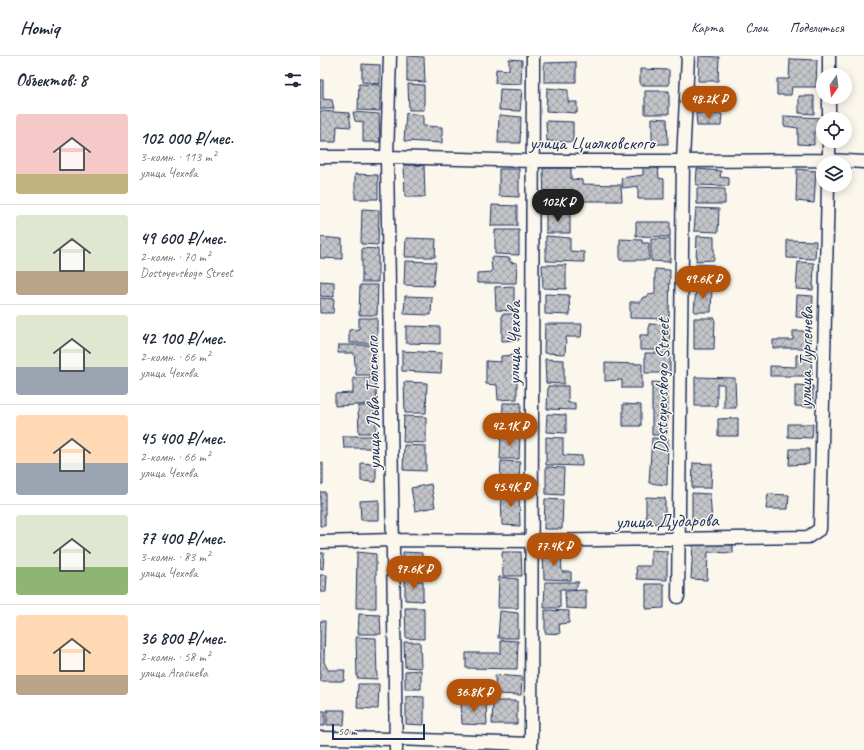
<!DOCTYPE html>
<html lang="ru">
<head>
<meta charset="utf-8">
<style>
	:root { --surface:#fff; --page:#f2f2f3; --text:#1f2937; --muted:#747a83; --line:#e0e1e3; --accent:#b45309 }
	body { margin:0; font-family:Caveat,sans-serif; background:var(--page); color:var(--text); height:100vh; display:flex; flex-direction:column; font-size:15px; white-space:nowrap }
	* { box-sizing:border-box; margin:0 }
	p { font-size:13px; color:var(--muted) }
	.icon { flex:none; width:22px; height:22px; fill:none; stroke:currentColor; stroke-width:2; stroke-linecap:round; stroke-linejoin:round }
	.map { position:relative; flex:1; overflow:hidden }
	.details { display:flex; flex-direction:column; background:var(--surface); width:320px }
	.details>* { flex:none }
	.needle { width:26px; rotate:194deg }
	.tools { position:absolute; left:496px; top:12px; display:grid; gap:8px }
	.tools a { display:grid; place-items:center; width:36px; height:36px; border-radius:50%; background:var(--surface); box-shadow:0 2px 10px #0003; font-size:20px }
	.scale { position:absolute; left:12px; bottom:10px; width:93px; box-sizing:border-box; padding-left:4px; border:2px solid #1b2f5e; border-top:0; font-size:11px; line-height:14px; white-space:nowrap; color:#1b2f5e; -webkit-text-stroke:3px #fbf7ec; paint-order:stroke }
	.price { position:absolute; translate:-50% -34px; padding:0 9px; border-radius:14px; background:var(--accent); color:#fff; font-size:13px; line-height:26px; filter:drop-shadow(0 1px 2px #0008) }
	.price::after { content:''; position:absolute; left:50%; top:24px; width:12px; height:9px; margin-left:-6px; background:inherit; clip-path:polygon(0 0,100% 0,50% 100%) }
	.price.current { background:#222; color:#fff }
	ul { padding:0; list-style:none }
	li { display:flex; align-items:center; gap:12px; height:100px; padding:0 16px }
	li+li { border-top:1px solid var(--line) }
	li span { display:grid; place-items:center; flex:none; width:112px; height:80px; border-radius:4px; color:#555 }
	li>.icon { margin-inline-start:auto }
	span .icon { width:48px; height:48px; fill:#fffc; stroke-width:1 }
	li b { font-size:17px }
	h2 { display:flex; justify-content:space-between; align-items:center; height:48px; padding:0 16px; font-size:17px }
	header { display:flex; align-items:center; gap:24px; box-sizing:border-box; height:56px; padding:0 20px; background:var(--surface); border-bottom:1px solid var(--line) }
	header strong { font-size:19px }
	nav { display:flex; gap:22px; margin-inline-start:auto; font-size:14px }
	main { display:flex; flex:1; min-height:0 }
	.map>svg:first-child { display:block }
</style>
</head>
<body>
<header>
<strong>Homiq</strong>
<nav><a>Карта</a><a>Слои</a><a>Поделиться</a></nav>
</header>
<main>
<section class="details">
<h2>Объектов: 8<svg class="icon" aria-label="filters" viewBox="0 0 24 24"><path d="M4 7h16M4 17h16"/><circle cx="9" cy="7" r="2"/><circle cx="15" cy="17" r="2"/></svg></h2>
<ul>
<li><span style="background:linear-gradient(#f6c9c9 75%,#c2b280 0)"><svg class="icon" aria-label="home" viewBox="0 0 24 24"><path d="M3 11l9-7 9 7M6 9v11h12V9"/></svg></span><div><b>102 000 ₽/мес.</b><p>3-комн. · 113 m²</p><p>улица Чехова</p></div></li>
<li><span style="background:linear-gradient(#dfe7d0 70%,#b9a48a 0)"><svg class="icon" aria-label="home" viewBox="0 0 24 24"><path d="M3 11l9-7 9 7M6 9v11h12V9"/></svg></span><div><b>49 600 ₽/мес.</b><p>2-комн. · 70 m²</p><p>Dostoyevskogo Street</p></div></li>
<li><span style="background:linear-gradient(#dfe7d0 65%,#9aa5b1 0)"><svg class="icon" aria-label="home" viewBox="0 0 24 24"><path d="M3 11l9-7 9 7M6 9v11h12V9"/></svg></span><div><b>42 100 ₽/мес.</b><p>2-комн. · 66 m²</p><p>улица Чехова</p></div></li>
<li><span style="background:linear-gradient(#ffd9b3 60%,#9aa5b1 0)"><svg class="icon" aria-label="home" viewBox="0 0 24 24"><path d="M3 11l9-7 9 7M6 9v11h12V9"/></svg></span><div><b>45 400 ₽/мес.</b><p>2-комн. · 66 m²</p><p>улица Чехова</p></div></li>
<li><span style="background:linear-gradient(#dfe7d0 65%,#8fb573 0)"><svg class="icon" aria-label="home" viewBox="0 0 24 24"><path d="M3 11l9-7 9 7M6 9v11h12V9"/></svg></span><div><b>77 400 ₽/мес.</b><p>3-комн. · 83 m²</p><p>улица Чехова</p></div></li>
<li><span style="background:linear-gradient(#ffd9b3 75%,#b9a48a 0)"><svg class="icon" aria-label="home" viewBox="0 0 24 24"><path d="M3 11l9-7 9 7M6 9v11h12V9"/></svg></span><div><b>36 800 ₽/мес.</b><p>2-комн. · 58 m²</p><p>улица Агасиева</p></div></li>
</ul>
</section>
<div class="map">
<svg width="544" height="694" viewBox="0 0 544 694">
	<defs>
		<pattern id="building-cross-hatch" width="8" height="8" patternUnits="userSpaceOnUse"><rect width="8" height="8" fill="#c3c5c9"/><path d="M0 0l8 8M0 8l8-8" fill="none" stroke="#9ea0a6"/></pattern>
	</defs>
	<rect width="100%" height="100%" fill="#fbf7ec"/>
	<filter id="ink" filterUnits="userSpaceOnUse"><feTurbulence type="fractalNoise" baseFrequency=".025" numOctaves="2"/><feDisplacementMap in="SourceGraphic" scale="8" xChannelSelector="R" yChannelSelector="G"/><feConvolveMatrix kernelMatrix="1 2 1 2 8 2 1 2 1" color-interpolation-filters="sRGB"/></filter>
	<g filter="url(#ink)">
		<path fill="url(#building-cross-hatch)" stroke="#1b2f5e" d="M 87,0 L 104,1 L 105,26 L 87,25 Z
			M 379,0 L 399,1 L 398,25 L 378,25 Z
			M 189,3 L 202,4 L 201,28 L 175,27 L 176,13 L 189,14 Z
			M 470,3 L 497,4 L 496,31 L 472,31 L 471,39 L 457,39 L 457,23 L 469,23 Z
			M 256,6 L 256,26 L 224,26 L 224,7 Z
			M 42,8 L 60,9 L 60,28 L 42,26 Z
			M 320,13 L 349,14 L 349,29 L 320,29 Z
			M 0,24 L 3,24 L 3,43 L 12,44 L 14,53 L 0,53 Z
			M 39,28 L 60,29 L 60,55 L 38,54 Z
			M 88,28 L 104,29 L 104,54 L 89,54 Z
			M 378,31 L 408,33 L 407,42 L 396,40 L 396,55 L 378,55 Z
			M 227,32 L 248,34 L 248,46 L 257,46 L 257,57 L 226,55 Z
			M 180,33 L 202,34 L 200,55 L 179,54 Z
			M 325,35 L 349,35 L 349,58 L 325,58 Z
			M 479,40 L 494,40 L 494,58 L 479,57 Z
			M 0,55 L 29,57 L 31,71 L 17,70 L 16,86 L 0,86 Z
			M 33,56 L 59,58 L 60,86 L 43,86 L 43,66 L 35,65 Z
			M 86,57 L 103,59 L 103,70 L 122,71 L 122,87 L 84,85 Z
			M 376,57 L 402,58 L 401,70 L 377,70 Z
			M 179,59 L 201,61 L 200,87 L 178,87 Z
			M 464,60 L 503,62 L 502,77 L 494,76 L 494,89 L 478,88 L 478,72 L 464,70 Z
			M 332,62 L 347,63 L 348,88 L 332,88 Z
			M 226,65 L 253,66 L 253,86 L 227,85 Z
			M 84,109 L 104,109 L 105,141 L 85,141 Z
			M 323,111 L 338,112 L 339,122 L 344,123 L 344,143 L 318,143 L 318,130 L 303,132 L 301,122 L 323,119 Z
			M 223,112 L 251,112 L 251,123 L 262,124 L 262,128 L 301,129 L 302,145 L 224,145 Z
			M 179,113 L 199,113 L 199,141 L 179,140 Z
			M 377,113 L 401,115 L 400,121 L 409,122 L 409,130 L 376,129 Z
			M 477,113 L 496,115 L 494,147 L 476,145 Z
			M 35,118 L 58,119 L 58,143 L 35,143 Z
			M 377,132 L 405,133 L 405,148 L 377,148 Z
			M 172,149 L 197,150 L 197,170 L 171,170 Z
			M 376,152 L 399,153 L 398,176 L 374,175 Z
			M 42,153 L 59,154 L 58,189 L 41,188 Z
			M 226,156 L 250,157 L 250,177 L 226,177 Z
			M 316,166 L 350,166 L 350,181 L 316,180 Z
			M 175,174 L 199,174 L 199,199 L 175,198 Z
			M 226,180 L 250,182 L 250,195 L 264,196 L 264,206 L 226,205 Z
			M 377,180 L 394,181 L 394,204 L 376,205 Z
			M 0,181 L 22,183 L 22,203 L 0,202 Z
			M 86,182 L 116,183 L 115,201 L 85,201 Z
			M 300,183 L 322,184 L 322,187 L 329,187 L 329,204 L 300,204 Z
			M 331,183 L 350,183 L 350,206 L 331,205 Z
			M 467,184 L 496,185 L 495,203 L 467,202 Z
			M 42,192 L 58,193 L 58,226 L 42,226 Z
			M 171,201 L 190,202 L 190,206 L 197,207 L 196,227 L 157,227 L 157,217 L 172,216 Z
			M 85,205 L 116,206 L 113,230 L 84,229 Z
			M 478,206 L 494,207 L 493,234 L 476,233 Z
			M 376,208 L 394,209 L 393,230 L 376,229 Z
			M 222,209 L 246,209 L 246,233 L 223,232 Z
			M 335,213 L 350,214 L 349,263 L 310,262 L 310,246 L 321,246 L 321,244 L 323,241 L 327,241 L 328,239 L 335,238 Z
			M 0,225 L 14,226 L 14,241 L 0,240 Z
			M 40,229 L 58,229 L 57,259 L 39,259 Z
			M 194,230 L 194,255 L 176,254 L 175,231 Z
			M 376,231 L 392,232 L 391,256 L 374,256 Z
			M 225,238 L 249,239 L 250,259 L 225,258 Z
			M 477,239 L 493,240 L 492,262 L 476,261 Z
			M 85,240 L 112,241 L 111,259 L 84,258 Z
			M 0,242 L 14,243 L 13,257 L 0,257 Z
			M 182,258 L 198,258 L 199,284 L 182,285 Z
			M 39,262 L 57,262 L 57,287 L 29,287 L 29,274 L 39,273 Z
			M 374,262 L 395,262 L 394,293 L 374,293 Z
			M 225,268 L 262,268 L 261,281 L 246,281 L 245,298 L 224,297 Z
			M 329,268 L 349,269 L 350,294 L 320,294 L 320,279 L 329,279 Z
			M 86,270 L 120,271 L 120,288 L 86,287 Z
			M 473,275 L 490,275 L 490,292 L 453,292 L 453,284 L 473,284 Z
			M 19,289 L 56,289 L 57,319 L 36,319 L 34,297 L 18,297 Z
			M 82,295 L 122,297 L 121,317 L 82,315 Z
			M 325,297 L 350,297 L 350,317 L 325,317 Z
			M 197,299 L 197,343 L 178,344 L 177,329 L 166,328 L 166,305 L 181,306 L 181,300 Z
			M 476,299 L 491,300 L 492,320 L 450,320 L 450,310 L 476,311 Z
			M 225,303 L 244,304 L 244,328 L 226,327 Z
			M 285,307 L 322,308 L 322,332 L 302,332 L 302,324 L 285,325 Z
			M 375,321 L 415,322 L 416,352 L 404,352 L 404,328 L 397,328 L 397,350 L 375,350 Z
			M 33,322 L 55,322 L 57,348 L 15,350 L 15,338 L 33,337 Z
			M 84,326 L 107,327 L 106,357 L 85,357 Z
			M 332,326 L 347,327 L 347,379 L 332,379 Z
			M 475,329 L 493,330 L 493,351 L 475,350 Z
			M 228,330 L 248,330 L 248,347 L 255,347 L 255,354 L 227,353 Z
			M 183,347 L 201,347 L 200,376 L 182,376 Z
			M 303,348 L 321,349 L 321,370 L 303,370 Z
			M 38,350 L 55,350 L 56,377 L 39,377 Z
			M 227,358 L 246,359 L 246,377 L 226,376 Z
			M 84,360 L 106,361 L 106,387 L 83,386 Z
			M 418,362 L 418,380 L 398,380 L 398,363 Z
			M 468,368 L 493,368 L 492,382 L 468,381 Z
			M 181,378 L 200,379 L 199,403 L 180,403 Z
			M 23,380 L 56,380 L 56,392 L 24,392 Z
			M 226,381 L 243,382 L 243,399 L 262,400 L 262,410 L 226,409 Z
			M 332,382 L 348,383 L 347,429 L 329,427 Z
			M 84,389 L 106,390 L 106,415 L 83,414 Z
			M 470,393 L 489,393 L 489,408 L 469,409 Z
			M 181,405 L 200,406 L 199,425 L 180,425 Z
			M 0,407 L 3,407 L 3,428 L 0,428 Z
			M 41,407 L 56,408 L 56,426 L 41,425 Z
			M 373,407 L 392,408 L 391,432 L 372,432 Z
			M 226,411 L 244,412 L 243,439 L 226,438 Z
			M 111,428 L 115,451 L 95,455 L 91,432 Z
			M 181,435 L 199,435 L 200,470 L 182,469 Z
			M 0,436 L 5,436 L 5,470 L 0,470 Z
			M 372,437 L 390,438 L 392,467 L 372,467 Z
			M 448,438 L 469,439 L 468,453 L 446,453 Z
			M 326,441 L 345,442 L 345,467 L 326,468 Z
			M 225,443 L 243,444 L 242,473 L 224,473 Z
			M 59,444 L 59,464 L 41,464 L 40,445 Z
			M 373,487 L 413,489 L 413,497 L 388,496 L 387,524 L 371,523 Z
			M 331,494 L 347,495 L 347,524 L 317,523 L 316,510 L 331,510 Z
			M 223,495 L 241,496 L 242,516 L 251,516 L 251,524 L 224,523 Z
			M 37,496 L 56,498 L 56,552 L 36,552 Z
			M 83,496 L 102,497 L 103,522 L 84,521 Z
			M 182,496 L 201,496 L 202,520 L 183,520 Z
			M 0,497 L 4,497 L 3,513 L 0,512 Z
			M 0,519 L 7,519 L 6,536 L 0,536 Z
			M 179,521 L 198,523 L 198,552 L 178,552 Z
			M 85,524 L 103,525 L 103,545 L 85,544 Z
			M 225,526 L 259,526 L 255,533 L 240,533 L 240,552 L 224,552 Z
			M 326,528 L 344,528 L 344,552 L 326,553 Z
			M 266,534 L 266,553 L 246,552 L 245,535 Z
			M 85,552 L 104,552 L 104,583 L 86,582 Z
			M 225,554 L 249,555 L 249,567 L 239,568 L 240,578 L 225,577 Z
			M 180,555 L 198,557 L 198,582 L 178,582 Z
			M 39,558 L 60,559 L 61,578 L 38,578 Z
			M 0,565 L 5,565 L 4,606 L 8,614 L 25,614 L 24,625 L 0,625 Z
			M 36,581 L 56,582 L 57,623 L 37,622 Z
			M 181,584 L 198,585 L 197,613 L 146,612 L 146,597 L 181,597 Z
			M 84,586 L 100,586 L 101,612 L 85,611 Z
			M 101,614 L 101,633 L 85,633 L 85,615 Z
			M 175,619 L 202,621 L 201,639 L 176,638 Z
			M 38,628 L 59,628 L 58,653 L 37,652 Z
			M 86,640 L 104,641 L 104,669 L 86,668 Z
			M 141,645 L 166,646 L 167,669 L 142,668 Z
			M 173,645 L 197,645 L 197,668 L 172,668 Z
			M 7,654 L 25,654 L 24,669 L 7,669 Z
			M 0,655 L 5,655 L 5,670 L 0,670 Z"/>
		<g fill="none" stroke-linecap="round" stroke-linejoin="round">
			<g stroke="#1b2f5e" stroke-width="15">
				<path id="minor" d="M 70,0 L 67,101 L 76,694
					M 509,19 L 509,0
					M 509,63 L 509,41
					M 0,101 L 67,101 L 213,105 L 363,105 L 509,104 L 544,106
					M 509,107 L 509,85
					M 0,486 L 73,484 L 211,485 L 488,481 L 500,473 L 508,129
					M 358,541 L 363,105 L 368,0
					M 0,682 L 76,683 L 210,688
					M 211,694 L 213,0"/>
			</g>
			<use href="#minor" stroke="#fbf7ec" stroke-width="12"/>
		</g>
	</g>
	<g text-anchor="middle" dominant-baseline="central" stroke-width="3" stroke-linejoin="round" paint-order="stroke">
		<g font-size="19" fill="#1b2f5e" stroke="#fbf7ec">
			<text x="272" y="87">улица Циолковского</text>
			<text transform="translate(194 287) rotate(-90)">улица Чехова</text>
			<text transform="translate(486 301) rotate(-89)">улица Тургенева</text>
			<text transform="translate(342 330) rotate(-89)">Dostoyevskogo Street</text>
			<text transform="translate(53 347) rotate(-91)">улица Льва Толстого</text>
			<text transform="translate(347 465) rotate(-1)">улица Дударова</text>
		</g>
	</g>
</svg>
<div class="tools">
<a><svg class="needle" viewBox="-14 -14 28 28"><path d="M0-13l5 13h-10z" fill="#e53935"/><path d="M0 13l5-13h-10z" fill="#747a83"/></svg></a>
<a><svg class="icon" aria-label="locate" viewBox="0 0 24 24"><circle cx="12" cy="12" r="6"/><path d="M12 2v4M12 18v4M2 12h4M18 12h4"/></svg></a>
<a><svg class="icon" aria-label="layers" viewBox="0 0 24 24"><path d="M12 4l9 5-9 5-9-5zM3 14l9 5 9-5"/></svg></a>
</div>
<div class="scale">50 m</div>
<b class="price" style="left:389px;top:64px">48.2K ₽</b>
<b class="price current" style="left:238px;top:167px">102K ₽</b>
<b class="price" style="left:383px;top:244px">49.6K ₽</b>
<b class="price" style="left:190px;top:391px">42.1K ₽</b>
<b class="price" style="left:191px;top:452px">45.4K ₽</b>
<b class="price" style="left:234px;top:511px">77.4K ₽</b>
<b class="price" style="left:94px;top:534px">97.6K ₽</b>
<b class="price" style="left:154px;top:657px">36.8K ₽</b>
</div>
</main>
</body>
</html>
